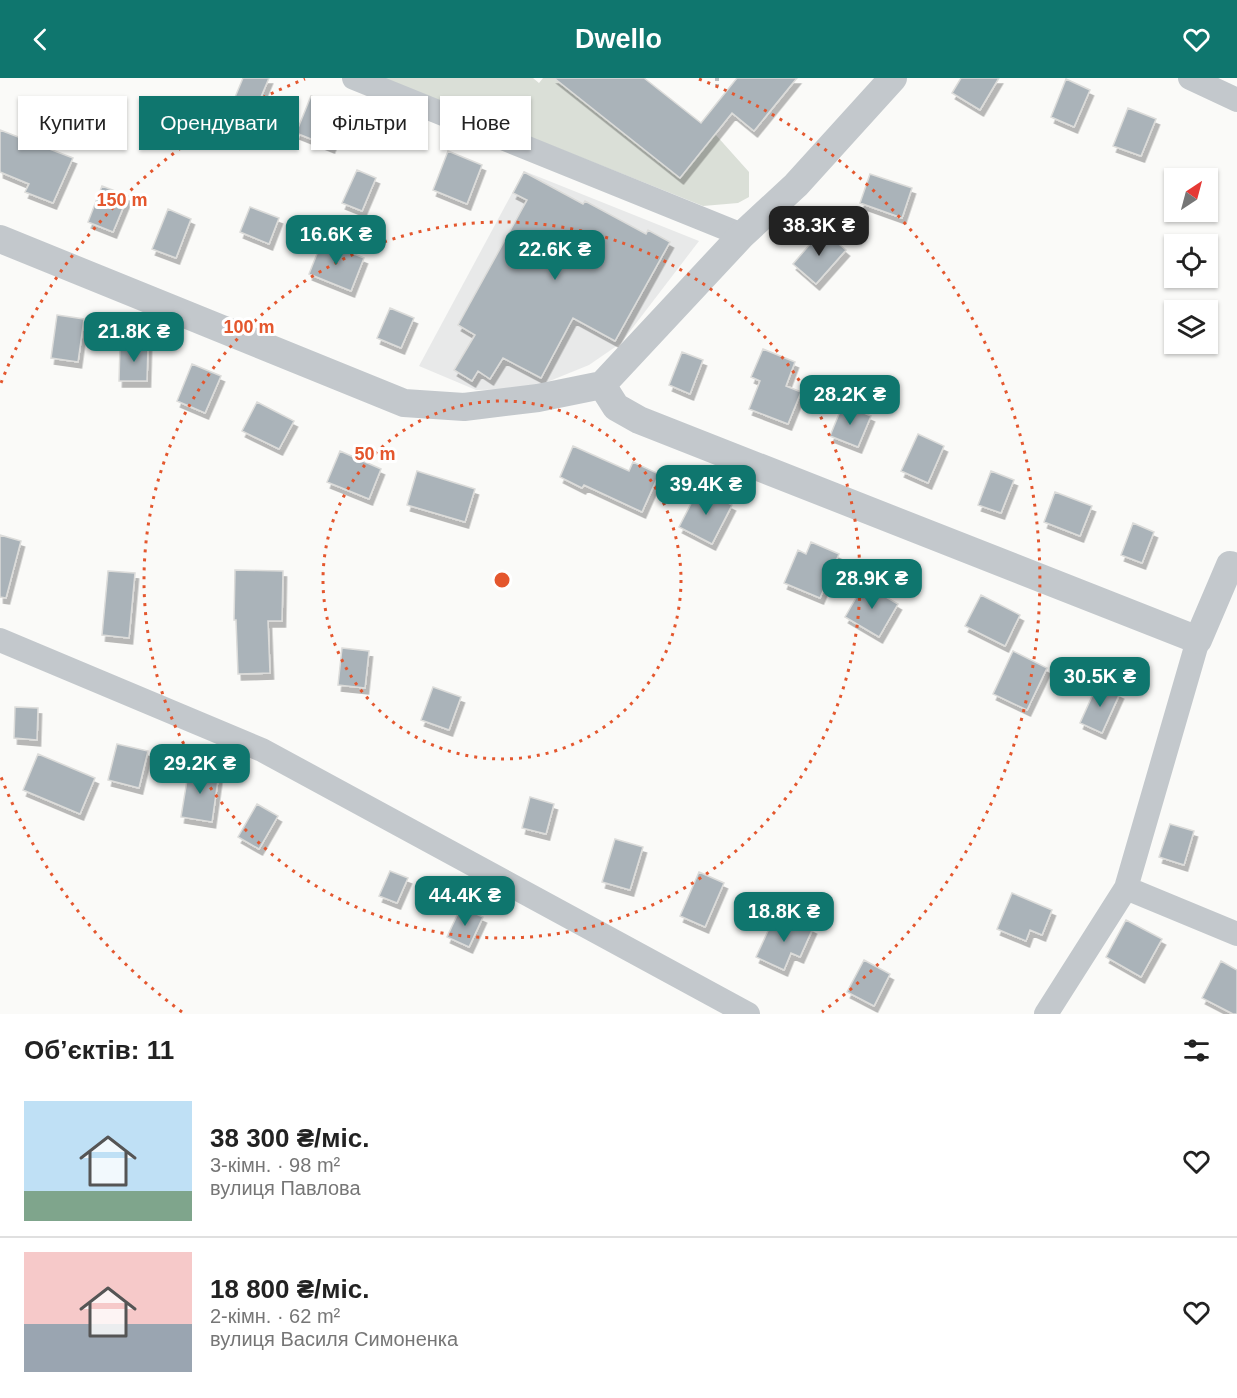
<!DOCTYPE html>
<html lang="uk">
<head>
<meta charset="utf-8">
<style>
	:root { --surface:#fff; --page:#f2f2f2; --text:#222; --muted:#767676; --line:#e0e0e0; --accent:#0f766e }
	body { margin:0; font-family:Arial,sans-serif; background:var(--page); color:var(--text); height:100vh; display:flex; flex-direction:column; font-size:22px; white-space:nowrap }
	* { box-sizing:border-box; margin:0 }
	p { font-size:20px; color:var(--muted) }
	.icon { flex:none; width:33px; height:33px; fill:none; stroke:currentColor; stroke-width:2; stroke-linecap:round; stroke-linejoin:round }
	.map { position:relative; height:936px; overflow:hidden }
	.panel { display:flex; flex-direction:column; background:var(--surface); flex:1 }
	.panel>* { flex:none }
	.top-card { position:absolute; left:18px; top:18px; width:600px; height:54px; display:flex; gap:12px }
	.needle { width:39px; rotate:36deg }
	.fabs { position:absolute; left:1164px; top:90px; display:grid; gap:12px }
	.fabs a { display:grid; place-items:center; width:54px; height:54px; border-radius:0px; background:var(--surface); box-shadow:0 2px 4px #0004; font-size:30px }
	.price { position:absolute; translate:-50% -51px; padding:0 14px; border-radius:12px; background:var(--accent); color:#fff; font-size:20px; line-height:39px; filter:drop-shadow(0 2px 3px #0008) }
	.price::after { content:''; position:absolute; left:50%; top:36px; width:18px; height:14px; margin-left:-9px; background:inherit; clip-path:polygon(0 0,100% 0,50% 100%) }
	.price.selected { background:#222; color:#fff }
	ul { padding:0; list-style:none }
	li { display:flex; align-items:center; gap:18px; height:150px; padding:0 24px }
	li+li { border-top:2px solid var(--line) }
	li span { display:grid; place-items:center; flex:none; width:168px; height:120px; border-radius:0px; color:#555 }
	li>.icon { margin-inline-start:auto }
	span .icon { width:72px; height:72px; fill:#fffc; stroke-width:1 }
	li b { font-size:26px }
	h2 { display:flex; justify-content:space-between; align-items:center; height:72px; padding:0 24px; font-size:26px }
	.pill { padding:0 21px; border-radius:0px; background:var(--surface); box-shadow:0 2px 4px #0004; font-size:21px; line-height:54px }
	.pill.selected { background:var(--accent); color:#fff }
	header { display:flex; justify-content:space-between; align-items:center; height:78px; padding:0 24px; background:var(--accent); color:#fff; font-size:27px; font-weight:700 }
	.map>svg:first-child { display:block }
</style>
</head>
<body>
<header><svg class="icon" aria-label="back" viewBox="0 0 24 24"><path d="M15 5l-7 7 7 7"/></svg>Dwello<svg class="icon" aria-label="heart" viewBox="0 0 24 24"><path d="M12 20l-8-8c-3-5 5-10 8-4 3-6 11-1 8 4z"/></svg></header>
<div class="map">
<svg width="1237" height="936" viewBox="0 0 1237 936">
	<defs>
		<filter id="shadow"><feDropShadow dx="3.5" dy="6" stdDeviation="0" flood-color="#0004"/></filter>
	</defs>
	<rect width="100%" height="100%" fill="#fafaf8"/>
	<path fill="#e8e9e9" d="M 524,93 L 699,163 L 621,265 L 589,287 L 530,311 L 476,312 L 419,288 Z"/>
	<path fill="#dadfd7" d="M 382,0 L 533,0 L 539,5 L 543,0 L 554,0 L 680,100 L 715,56 L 749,94 L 749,119 L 738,125 L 703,128 Z"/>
	<path fill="#aab3b9" stroke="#dcdcda" stroke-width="1.5" filter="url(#shadow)" d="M 243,0 L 269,0 L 255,33 L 233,24 Z
		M 554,0 L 644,0 L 701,45 L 737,0 L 797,0 L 754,53 L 732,35 L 680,100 Z
		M 961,0 L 999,0 L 980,32 L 952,15 Z
		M 1066,1 L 1090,12 L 1074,49 L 1051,39 Z
		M 311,18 L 346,32 L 331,69 L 296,55 Z
		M 1128,30 L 1156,41 L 1141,78 L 1113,68 Z
		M 0,52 L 73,80 L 53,125 L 25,114 L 29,106 L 0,94 Z
		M 448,73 L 482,87 L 467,126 L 433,112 Z
		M 357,92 L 376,100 L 362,133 L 342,125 Z
		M 524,94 L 583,126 L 585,123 L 646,156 L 648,152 L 670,164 L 615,263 L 573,240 L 541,300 L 503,280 L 490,301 L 478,293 L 472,303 L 454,292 L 475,257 L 458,247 L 527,122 L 513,115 Z
		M 870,96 L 912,110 L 902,140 L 860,125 Z
		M 102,108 L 128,118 L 113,154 L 88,144 Z
		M 250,129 L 279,140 L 269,166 L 240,154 Z
		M 168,131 L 191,141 L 176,180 L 152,171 Z
		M 822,152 L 846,172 L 816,206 L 793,186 Z
		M 322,163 L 364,180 L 351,213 L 309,196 Z
		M 390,230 L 414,240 L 401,270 L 377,260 Z
		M 57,237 L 84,241 L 78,284 L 51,280 Z
		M 120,267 L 148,267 L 147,303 L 119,303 Z
		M 763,271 L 795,284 L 786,308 L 801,314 L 788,346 L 749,331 L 760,303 L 751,299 Z
		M 682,274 L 703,282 L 690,316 L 669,307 Z
		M 192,286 L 221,298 L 205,335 L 177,323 Z
		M 257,324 L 294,343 L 279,371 L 242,353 Z
		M 843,326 L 871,338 L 858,369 L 830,358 Z
		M 918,356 L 944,368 L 928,405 L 901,393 Z
		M 573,368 L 629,393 L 633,384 L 659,396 L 642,434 L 584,407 L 582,410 L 560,399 Z
		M 340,373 L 381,391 L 369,421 L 327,404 Z
		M 417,393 L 475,411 L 465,444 L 407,427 Z
		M 991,393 L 1014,402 L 1001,435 L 978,427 Z
		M 699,410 L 732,427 L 712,466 L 679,449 Z
		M 1055,414 L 1092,428 L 1080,458 L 1044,444 Z
		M 1133,445 L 1154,454 L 1142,485 L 1121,477 Z
		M 0,457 L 21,463 L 6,520 L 0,519 Z
		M 811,464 L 839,476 L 820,520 L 784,505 L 798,472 L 806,476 Z
		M 235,492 L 283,493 L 282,543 L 268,543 L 270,595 L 238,596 L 236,542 L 234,542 Z
		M 108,493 L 135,495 L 129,560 L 102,557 Z
		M 864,506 L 898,526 L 879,559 L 845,539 Z
		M 981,517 L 1020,537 L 1005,568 L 965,548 Z
		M 342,570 L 369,573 L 365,610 L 338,607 Z
		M 1013,573 L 1047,590 L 1027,632 L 993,616 Z
		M 1098,605 L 1120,615 L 1102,655 L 1080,645 Z
		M 433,609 L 461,619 L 449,652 L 421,642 Z
		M 15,629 L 38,630 L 37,662 L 14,660 Z
		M 117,666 L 148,673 L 139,710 L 108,702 Z
		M 38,676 L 95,700 L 80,736 L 23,712 Z
		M 189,690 L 219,695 L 212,744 L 181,739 Z
		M 530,719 L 554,726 L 546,756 L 522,750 Z
		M 257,726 L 278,738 L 259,771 L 238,759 Z
		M 1170,746 L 1194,753 L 1184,787 L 1159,779 Z
		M 615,761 L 643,769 L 630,812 L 602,804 Z
		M 390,793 L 408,800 L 397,825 L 379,818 Z
		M 699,794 L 724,805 L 705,849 L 680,838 Z
		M 1012,815 L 1052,832 L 1042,857 L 1030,852 L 1026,863 L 997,851 Z
		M 461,829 L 483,839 L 469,869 L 447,859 Z
		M 794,841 L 813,850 L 800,879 L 791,875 L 784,892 L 756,879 L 773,842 L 790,850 Z
		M 1126,842 L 1162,861 L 1141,899 L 1106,879 Z
		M 864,882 L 890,896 L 874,928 L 847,914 Z
		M 1221,883 L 1237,892 L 1237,936 L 1233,936 L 1202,920 Z"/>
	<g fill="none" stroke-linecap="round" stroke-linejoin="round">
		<path stroke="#bbbfc2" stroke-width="4" stroke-dasharray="3 3" stroke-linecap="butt" d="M 717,0 L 717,8"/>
		<path stroke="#c3c8cc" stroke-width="24" d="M 354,0 L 742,157
			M 1190,0 L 1237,22
			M 0,562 L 262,672 L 748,936
			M 1126,810 L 1237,856
			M 1046,936 L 1126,810 L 1198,562"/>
		<path stroke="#c3c8cc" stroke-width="28" d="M 0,161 L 404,325 L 464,329 L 538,320 L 602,307 L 616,329 L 639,342 L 1198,562 L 1230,487 L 1237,489
			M 602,307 L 742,157 L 796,107 L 893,0"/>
	</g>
	<g fill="none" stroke="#e4572e" stroke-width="3" stroke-dasharray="3 6">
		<circle cx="502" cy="502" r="179"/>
		<circle cx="502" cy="502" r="358"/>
		<path d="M182 934A538 538 0 0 1 1 699M1 305A538 538 0 0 1 305 1M699 1A538 538 0 0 1 822 934"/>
	</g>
	<circle cx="502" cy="502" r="9" fill="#e4572e" stroke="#fff" stroke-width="3"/>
	<g font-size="18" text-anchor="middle" font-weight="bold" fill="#e4572e" stroke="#fff" stroke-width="6" stroke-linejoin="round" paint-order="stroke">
		<text x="122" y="128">150 m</text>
		<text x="249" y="255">100 m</text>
		<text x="375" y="382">50 m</text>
	</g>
</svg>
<div class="fabs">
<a><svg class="needle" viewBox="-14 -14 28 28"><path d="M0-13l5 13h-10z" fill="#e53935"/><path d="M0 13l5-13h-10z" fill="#767676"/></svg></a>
<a><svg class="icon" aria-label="locate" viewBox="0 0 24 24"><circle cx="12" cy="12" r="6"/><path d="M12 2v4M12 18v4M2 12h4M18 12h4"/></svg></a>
<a><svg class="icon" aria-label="layers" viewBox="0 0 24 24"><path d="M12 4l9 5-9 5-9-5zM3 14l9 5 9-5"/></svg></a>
</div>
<b class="price selected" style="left:819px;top:179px">38.3K ₴</b>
<b class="price" style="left:336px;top:188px">16.6K ₴</b>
<b class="price" style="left:555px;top:203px">22.6K ₴</b>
<b class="price" style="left:134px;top:285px">21.8K ₴</b>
<b class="price" style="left:850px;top:348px">28.2K ₴</b>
<b class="price" style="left:706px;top:438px">39.4K ₴</b>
<b class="price" style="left:872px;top:532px">28.9K ₴</b>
<b class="price" style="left:1100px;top:630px">30.5K ₴</b>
<b class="price" style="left:200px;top:717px">29.2K ₴</b>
<b class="price" style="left:465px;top:849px">44.4K ₴</b>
<b class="price" style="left:784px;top:865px">18.8K ₴</b>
<div class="top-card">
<a class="pill">Купити</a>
<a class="pill selected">Орендувати</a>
<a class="pill">Фільтри</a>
<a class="pill">Нове</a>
</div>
</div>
<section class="panel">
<h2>Об’єктів: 11<svg class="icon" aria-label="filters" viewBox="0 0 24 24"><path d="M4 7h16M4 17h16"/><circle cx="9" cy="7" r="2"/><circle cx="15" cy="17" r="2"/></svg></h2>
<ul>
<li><span style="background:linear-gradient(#bfe0f5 75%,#7fa58c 0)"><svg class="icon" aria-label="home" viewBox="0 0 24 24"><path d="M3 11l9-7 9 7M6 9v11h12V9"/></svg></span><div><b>38 300 ₴/міс.</b><p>3-кімн. · 98 m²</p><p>вулиця Павлова</p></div><svg class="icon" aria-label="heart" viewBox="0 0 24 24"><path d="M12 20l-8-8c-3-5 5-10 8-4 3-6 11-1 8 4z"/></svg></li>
<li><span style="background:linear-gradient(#f6c9c9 60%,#9aa5b1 0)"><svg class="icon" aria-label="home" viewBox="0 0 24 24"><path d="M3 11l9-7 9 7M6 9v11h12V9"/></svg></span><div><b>18 800 ₴/міс.</b><p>2-кімн. · 62 m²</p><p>вулиця Василя Симоненка</p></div><svg class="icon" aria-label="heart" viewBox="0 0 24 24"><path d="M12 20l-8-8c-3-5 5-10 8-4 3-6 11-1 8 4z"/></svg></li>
</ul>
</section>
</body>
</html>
